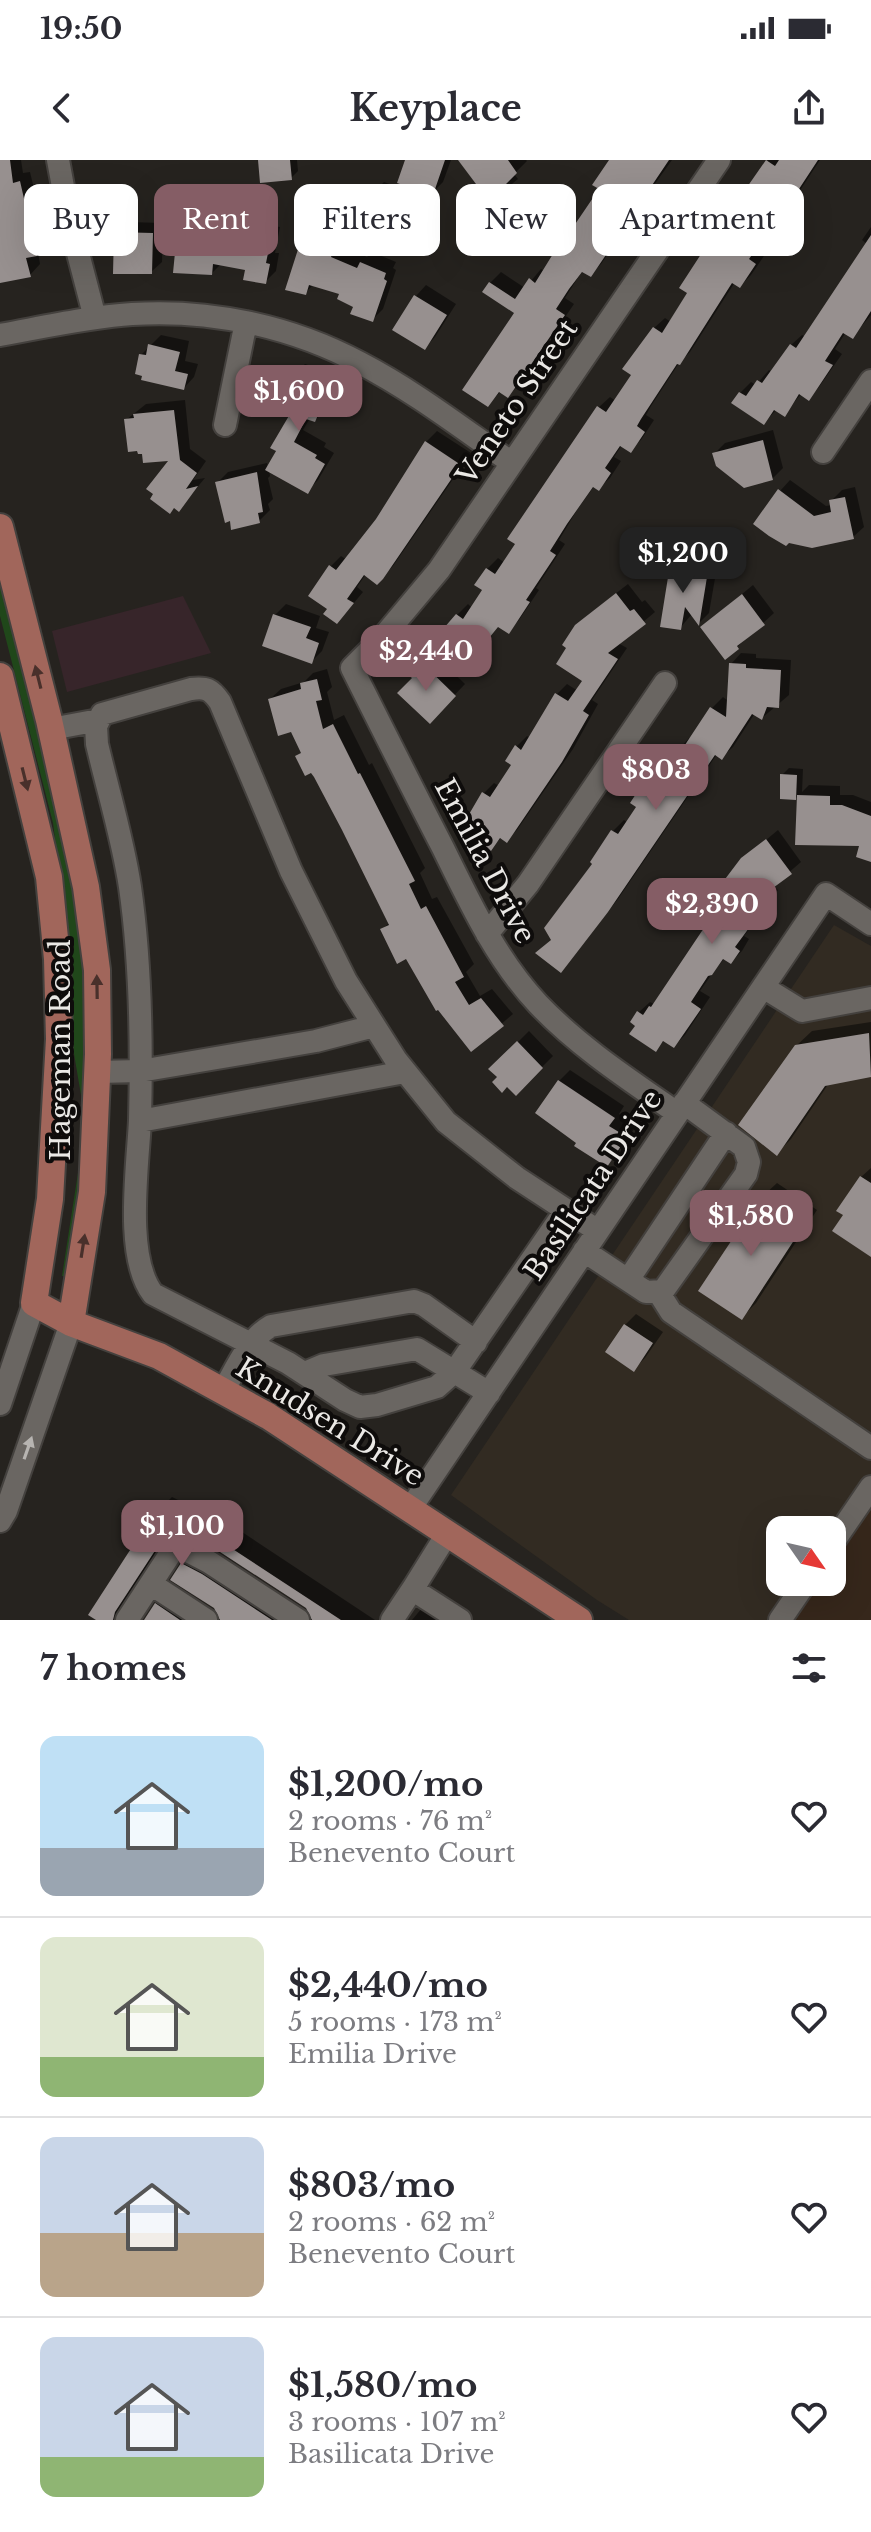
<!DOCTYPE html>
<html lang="en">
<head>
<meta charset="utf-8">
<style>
	:root { --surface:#fff; --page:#f2f2f3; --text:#2b2b33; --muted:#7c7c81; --line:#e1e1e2; --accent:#855d65 }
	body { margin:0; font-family:"Libre Baskerville",serif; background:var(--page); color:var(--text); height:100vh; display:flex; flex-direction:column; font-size:30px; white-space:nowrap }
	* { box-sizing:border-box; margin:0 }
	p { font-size:26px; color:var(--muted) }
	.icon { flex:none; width:44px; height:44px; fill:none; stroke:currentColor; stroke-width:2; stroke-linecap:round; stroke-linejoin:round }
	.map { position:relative; height:1460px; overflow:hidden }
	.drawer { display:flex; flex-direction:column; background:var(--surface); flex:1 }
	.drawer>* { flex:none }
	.top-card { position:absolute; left:24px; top:24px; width:824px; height:72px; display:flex; gap:16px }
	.needle { width:52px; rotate:124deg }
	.tools { position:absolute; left:766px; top:1356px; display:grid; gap:16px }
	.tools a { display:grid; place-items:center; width:80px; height:80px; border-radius:16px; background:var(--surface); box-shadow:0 8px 32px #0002; font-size:40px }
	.price { position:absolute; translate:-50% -68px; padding:0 18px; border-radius:16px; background:var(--accent); color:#fff; font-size:26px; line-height:52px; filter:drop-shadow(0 2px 4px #0008) }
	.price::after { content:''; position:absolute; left:50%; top:48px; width:24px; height:18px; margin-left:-12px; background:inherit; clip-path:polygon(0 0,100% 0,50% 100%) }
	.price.active { background:#222; color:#fff }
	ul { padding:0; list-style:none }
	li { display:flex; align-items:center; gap:24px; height:200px; padding:0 40px }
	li+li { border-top:2px solid var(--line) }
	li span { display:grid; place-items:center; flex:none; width:224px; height:160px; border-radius:16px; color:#555 }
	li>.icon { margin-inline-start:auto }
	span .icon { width:96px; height:96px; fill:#fffc; stroke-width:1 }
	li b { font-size:34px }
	h2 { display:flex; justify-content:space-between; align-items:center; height:96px; padding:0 40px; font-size:34px }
	.tag { padding:0 28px; border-radius:16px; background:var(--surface); box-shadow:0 8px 32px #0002; font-size:28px; line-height:72px }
	.tag.active { background:var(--accent); color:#fff }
	.status { display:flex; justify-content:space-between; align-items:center; height:56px; padding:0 40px; background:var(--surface); direction:ltr }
	.status svg { height:22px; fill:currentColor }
	header { display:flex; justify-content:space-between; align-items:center; height:104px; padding:0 40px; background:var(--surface); font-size:36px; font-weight:800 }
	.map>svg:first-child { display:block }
</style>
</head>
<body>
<div class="status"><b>19:50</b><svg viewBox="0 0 49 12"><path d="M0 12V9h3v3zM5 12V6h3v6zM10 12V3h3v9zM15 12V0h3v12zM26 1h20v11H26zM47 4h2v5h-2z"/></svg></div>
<header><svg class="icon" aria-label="back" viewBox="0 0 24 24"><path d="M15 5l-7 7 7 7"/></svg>Keyplace<svg class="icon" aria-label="share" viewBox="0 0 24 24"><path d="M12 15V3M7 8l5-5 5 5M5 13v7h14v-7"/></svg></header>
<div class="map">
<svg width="871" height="1460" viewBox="0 0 871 1460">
	<rect width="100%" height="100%" fill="#26231f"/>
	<path fill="#36271b" d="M 871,1338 L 871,1460 L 788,1460 L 814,1422 L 832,1422 L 832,1395 Z"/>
	<path fill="#37252a" d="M 183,436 L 211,493 L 67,532 L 52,471 Z"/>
	<path fill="#322b22" d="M 834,765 L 871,786 L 871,1338 L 832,1395 L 832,1370 L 780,1370 L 780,1422 L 814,1422 L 788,1460 L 629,1460 L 597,1440 L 451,1335 Z"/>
	<path fill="#20471a" d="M 0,426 C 35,559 78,693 87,831 C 92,926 84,1022 65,1116 L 62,1116 L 84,974 L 82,941 L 73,888 L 72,814 L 53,663 L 0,456 Z"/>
	<path fill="#0007" d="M 0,0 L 21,0 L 23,13 L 30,12 L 47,83 L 38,92 L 40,104 L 30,115 L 0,115 Z
		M 260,0 L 297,0 L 298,11 L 291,18 Z
		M 407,0 L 451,0 L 443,22 L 432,33 Z
		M 465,0 L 526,0 L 527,1 L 514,14 L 518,19 L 491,41 Z
		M 611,0 L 672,0 L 644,39 L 634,50 L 629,47 L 618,64 L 625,69 L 601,104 L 590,115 L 584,110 L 579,116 L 565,138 L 574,144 L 519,225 L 508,235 L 501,231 L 488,245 L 516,153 L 490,123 L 501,112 L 525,128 L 541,109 L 544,111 L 602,29 Z
		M 768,0 L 820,0 L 789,47 L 795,50 L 781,71 L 770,82 L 765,78 L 758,88 L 766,93 L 751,115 L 740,126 L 735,122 L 690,192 L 679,203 L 651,246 L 646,255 L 654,260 L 641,280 L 630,290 L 622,285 L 614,297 L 621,301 L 610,318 L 599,328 L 595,325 L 577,350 L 559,380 L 565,384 L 536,428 L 539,430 L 519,460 L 509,471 L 499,465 L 473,496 L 457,455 L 468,444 L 472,448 L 485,430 L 477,424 L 487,409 L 498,398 L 505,403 L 599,247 L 610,237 L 616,241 L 634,214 L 654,168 L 665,158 L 671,162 L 689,133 L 720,70 L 730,59 L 738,64 L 748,48 Z
		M 384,22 L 400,28 L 392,50 L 385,57 L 377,29 Z
		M 245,60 L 280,67 L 275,93 L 279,93 L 276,111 L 265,122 L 247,108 L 222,103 L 212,113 L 179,73 L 189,62 L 240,66 Z
		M 127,62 L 163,63 L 162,102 L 151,112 L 116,73 Z
		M 871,67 L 871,155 L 853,176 L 846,172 L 835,189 L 842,194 L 819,227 L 809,238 L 802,233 L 784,254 L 777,249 L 764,263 L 740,233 L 751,222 L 756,225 L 769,210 L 772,212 L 791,185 L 802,175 L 806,177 L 867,84 L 862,80 Z
		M 313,70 L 343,79 L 341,86 L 367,97 L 372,92 L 396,102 L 393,108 L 396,110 L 383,149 L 372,160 L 342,132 L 314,124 L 305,133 L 302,81 Z
		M 426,125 L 456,144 L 435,177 L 425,188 L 416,136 Z
		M 161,175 L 189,181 L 185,201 L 198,204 L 194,217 L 184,228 L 141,195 Z
		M 305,204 L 344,217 L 335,244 L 324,255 L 321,254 L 315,260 L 310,258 L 303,270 L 326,283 L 324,287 L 334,293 L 318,320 L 307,331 L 269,310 L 270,316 L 268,318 L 273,339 L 268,344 L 270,350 L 259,361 L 217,323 L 228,312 L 267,303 L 268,308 L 293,253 L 282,236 L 290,227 L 294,215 Z
		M 185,240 L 190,289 L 206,301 L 193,320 L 205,318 L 179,349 L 175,346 L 172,298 L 143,291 L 126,260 L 146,244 Z
		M 773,270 L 783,308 L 772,319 L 715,293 L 725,283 Z
		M 437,271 L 471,293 L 393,406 L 377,422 L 366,414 L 357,427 L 363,432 L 348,450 L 329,449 L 331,406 L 341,396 L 347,400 L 378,361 L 426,282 Z
		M 790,320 L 826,346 L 832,345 L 831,341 L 842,330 L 855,327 L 864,367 L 853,377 L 812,386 L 780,331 Z
		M 692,391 L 711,394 L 709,406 L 717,407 L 709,453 L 699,463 L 692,454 L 680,468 L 671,412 Z
		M 628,424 L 642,442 L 645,440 L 655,452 L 618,483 L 627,488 L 592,540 L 598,544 L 573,589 L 517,670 L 506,680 L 502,677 L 490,689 L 464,667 L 484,633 L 494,623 L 499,626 L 514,604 L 516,587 L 527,576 L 530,578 L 557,534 L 567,524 L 578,531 L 585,520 L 588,455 Z
		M 753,425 L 774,453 L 737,487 L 702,467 Z
		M 286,444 L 320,456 L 316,468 L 329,472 L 322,491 L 311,502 L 275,455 Z
		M 430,490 L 465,524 L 430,561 L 414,518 L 420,501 Z
		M 741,493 L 756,494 L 756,498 L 791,500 L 789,535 L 762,558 L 755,553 L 733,587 L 722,597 L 717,594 L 618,739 L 561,810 L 553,779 L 595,703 L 593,702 L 613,671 L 624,660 L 628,663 L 659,603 L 669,593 L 674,595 L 689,578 L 691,580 L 712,548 L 723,537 L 728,541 L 731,504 Z
		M 327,509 L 332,527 L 327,532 L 334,560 L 344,555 L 369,605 L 372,603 L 425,708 L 420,713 L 432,739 L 437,737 L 474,804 L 466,812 L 480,836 L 492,829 L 513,854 L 472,889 L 407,797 L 382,770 L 390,762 L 316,616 L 297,597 L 303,591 L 292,570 L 270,539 L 281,529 L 304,522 L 313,513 Z
		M 789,608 L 803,609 L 802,632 L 809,625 L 840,626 L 840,635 L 853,635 L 871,642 L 871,700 L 862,684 L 797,683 L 799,635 L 796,638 L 782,615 Z
		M 778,670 L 801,702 L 773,726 L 778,730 L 744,776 L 749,779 L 742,791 L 731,802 L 725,798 L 714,811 L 700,831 L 710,837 L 685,875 L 674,886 L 665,880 L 655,889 L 637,865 L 639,852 L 650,842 L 654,844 L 719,750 L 743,699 Z
		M 871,862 L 871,915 L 829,923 L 791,979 L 777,993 L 796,886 L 812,871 Z
		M 529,871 L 553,896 L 516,933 L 491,909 Z
		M 570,910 L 624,946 L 619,954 L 636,966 L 617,994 L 606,1004 L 559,921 Z
		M 871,1008 L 871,1094 L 846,1055 L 861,1017 Z
		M 777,1023 L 817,1050 L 756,1143 L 742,1157 L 762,1037 Z
		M 636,1154 L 663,1172 L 645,1198 L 634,1209 L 625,1165 Z
		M 172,1337 L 236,1368 L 375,1460 L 147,1460 L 156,1444 L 170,1431 L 214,1459 L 221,1459 L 221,1454 L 182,1404 L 196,1391 L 306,1459 L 314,1459 L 307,1447 L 218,1388 L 177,1369 L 171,1372 L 129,1436 L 124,1453 L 117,1460 L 99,1460 L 91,1454 L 158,1350 L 158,1353 L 189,1368 L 190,1364 L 160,1349 Z
		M 432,1436 L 460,1460 L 412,1460 Z"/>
	<path fill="#97908f" d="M 0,0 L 10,0 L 13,23 L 20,21 L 37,96 L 26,98 L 31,117 L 0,123 Z
		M 258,0 L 290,0 L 292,20 L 260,23 Z
		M 405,0 L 445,0 L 433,35 L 397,23 Z
		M 458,0 L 508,0 L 517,13 L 504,26 L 508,31 L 491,44 Z
		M 609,0 L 669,0 L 634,52 L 627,48 L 609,75 L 616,80 L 591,117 L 582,112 L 569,129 L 556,149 L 565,155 L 508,238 L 499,232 L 488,247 L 462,230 L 514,153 L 482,132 L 489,122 L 515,139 L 529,118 L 535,123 L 561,81 L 563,82 L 599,29 L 592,25 Z
		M 766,0 L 775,6 L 779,0 L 818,0 L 780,58 L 785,62 L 770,84 L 763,79 L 749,99 L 756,104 L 740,128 L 732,123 L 680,205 L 677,204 L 641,259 L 637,266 L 645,272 L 631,293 L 620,286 L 605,308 L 611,313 L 599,331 L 593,327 L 567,364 L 550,391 L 556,395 L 526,440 L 530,442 L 509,474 L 498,467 L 463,510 L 431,483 L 456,454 L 463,459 L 482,430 L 474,425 L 486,408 L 495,414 L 515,384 L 507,379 L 597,246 L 606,252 L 631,215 L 622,209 L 653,167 L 662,173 L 687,133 L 679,128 L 718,68 L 728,75 L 745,49 L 736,43 Z
		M 375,28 L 394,35 L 386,59 L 367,52 Z
		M 233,70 L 271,78 L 266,103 L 270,104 L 266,124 L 243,120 L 245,110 L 213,104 L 212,115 L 173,113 L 177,72 L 231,76 Z
		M 114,72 L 153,73 L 152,114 L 113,114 Z
		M 871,75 L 871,151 L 853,179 L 843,173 L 825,201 L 833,205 L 809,241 L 799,234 L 785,257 L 774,250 L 764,265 L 731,243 L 739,232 L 746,236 L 757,220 L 762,223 L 790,184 L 796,188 Z
		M 301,80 L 334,90 L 331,97 L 357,108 L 360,102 L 386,113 L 384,119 L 387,121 L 373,162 L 350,154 L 353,147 L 337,139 L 339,134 L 309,125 L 306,135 L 285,130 Z
		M 414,135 L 447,155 L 425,190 L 392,170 Z
		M 148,184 L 180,192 L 175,211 L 188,214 L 184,230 L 141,220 L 142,216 L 135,214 L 139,194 L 146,195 Z
		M 292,214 L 334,227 L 325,257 L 318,255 L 315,262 L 306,259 L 294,282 L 317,295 L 315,298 L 325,304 L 308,334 L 265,310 L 276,291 L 270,288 L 290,254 L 275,250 L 280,235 L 285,236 Z
		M 174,250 L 180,300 L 197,313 L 186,329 L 198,326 L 179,352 L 174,348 L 170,354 L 150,339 L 153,334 L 146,329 L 168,301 L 143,303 L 142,294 L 138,294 L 137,291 L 128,292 L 124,259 L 134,258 L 133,254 Z
		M 763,280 L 773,320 L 744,328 L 716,306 L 712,293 Z
		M 425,281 L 461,305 L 383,419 L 377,425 L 364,415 L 347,439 L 354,443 L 337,464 L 323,454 L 327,449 L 308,436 L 329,405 L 336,410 L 376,359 Z
		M 257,312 L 263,352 L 258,353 L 260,363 L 231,370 L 230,361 L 225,363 L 215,322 Z
		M 778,329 L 814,356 L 831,352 L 829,340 L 845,337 L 854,379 L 812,388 L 789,383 L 786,386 L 769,376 L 753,364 Z
		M 679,401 L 701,404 L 699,416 L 707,417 L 699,466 L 685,447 L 681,470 L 660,467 L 669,411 L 677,412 Z
		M 616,433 L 630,451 L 634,449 L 646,464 L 608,493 L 618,499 L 583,551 L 589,555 L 562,602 L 507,683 L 500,678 L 491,691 L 461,668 L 482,632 L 490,637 L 511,605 L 505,601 L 515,585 L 521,590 L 555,533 L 568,541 L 582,521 L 556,504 L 566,488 L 562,485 L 575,465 Z
		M 742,434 L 765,465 L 737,486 L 739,489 L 725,500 L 700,467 Z
		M 273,454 L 311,467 L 306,478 L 319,483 L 312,504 L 262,486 Z
		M 418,499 L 456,536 L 430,564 L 397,533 L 412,518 L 407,514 Z
		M 729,503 L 746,504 L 746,508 L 781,510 L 779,548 L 767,547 L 762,560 L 752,554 L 722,600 L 715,595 L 608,752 L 561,813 L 535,793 L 551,780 L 544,768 L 592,704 L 590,702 L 611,670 L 618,674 L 636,647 L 630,643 L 657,602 L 664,607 L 676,588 L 681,591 L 710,547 L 726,557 Z
		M 317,519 L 322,540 L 316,541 L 323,569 L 333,564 L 358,614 L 360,613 L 415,721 L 409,724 L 421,749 L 426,746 L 464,817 L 455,822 L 469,845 L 481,838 L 504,866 L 471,892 L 438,850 L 436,851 L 406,799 L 397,804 L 380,769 L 389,765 L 342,670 L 314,617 L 311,613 L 305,616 L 295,596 L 301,593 L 291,572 L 278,576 L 268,539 L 301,529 L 300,523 Z
		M 780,614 L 797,615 L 796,640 L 780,639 Z
		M 797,635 L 830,636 L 830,645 L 842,645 L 871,656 L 871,702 L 856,697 L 859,686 L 795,685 Z
		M 766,679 L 792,714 L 762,736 L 769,741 L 735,787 L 740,791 L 731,804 L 723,799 L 712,815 L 708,816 L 691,842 L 701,849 L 674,888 L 663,881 L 656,892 L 629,874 L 635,866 L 630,862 L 637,851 L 643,855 L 649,846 L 651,847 L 716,750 L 713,748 L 716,743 L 710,739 L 741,698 Z
		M 869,873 L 871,917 L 825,926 L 777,996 L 738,965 L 795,885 Z
		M 517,881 L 543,908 L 516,936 L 507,927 L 502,933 L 492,922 L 497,917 L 488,909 Z
		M 558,920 L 615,958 L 609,966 L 627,977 L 607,1007 L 574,986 L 576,983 L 535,953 Z
		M 860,1016 L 871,1023 L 871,1097 L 832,1071 L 843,1055 L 836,1051 Z
		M 761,1036 L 804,1065 L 742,1160 L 698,1131 Z
		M 624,1164 L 653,1183 L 634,1212 L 605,1192 Z
		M 156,1350 L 222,1382 L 341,1460 L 312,1460 L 306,1448 L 217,1390 L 177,1371 L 164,1377 L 115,1452 L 113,1460 L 96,1460 L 88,1455 Z
		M 181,1403 L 202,1414 L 272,1460 L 220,1460 L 214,1448 L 170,1420 Z
		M 155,1443 L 180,1460 L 144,1460 Z"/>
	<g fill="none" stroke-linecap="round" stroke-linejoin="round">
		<g stroke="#44413e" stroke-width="26">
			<path id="minor" d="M 58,0 L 69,59 L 95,158
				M 0,175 C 44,167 88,157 132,154 C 210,149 291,166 360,203 C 414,231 463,269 512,303
				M 225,265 L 246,162
				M 823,292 L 871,221
				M 51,569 L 99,560
				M 487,774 L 528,724 L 665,523
				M 763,827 L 802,851 L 871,838
				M 97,912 L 140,911 L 316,881 L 374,866
				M 677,953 C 628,919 579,887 538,844 C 496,799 470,743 443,688 C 412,628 382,568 352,508 L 383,477 L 439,410 L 719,0
				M 140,961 L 405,912
				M 566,1050 L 455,1211 L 437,1227 L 377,1245 L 360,1247 L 345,1240 L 288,1203 L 153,1134 C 124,1097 138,1005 140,960 C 142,883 141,804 130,727 C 123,680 108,631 97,584 L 96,566 L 102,554 L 191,529 C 206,527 211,529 220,542 L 291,711 L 346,821 L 396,900 L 446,962 L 517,1018 L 598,1071
				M 584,1091 L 646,1132 L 663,1131 L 746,1014 L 749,1002 L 744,987 L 684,943
				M 628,1120 L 726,973
				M 659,1133 L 671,1152 L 871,1288
				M 305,1213 L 324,1205 L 417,1189 L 489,1233
				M 223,1231 C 236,1209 248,1179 271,1166 L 414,1141 L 424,1145 L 476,1182
				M 0,1244 L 34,1143
				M 410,1349 L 826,734 L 871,764
				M 0,1361 L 6,1351 L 71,1163
				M 447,1374 L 414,1427 L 418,1433 L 460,1460
				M 832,1384 L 871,1327
				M 151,1424 L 206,1460
				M 127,1460 L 176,1385 L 209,1402 L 298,1460
				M 392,1460 L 414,1427
				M 780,1460 L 806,1422"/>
		</g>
		<g stroke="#44413e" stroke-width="30">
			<path id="major" d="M 0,367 L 49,560 L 86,727 L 97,810 L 98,894 L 92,1032 L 71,1163
				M 0,516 L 49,717 L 57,799 L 59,879 L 50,1039 L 34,1143 L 71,1163 L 159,1196 L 268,1256 L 579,1460"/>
		</g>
		<use href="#minor" stroke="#6a6662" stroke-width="22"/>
		<use href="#major" stroke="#a1665b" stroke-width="26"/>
	</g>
	<defs><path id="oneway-solid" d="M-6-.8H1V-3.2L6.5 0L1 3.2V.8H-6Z" transform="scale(2)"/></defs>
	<g fill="#49302b">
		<use href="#oneway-solid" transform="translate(38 517) rotate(-104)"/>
		<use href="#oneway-solid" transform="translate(25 619) rotate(76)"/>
		<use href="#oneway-solid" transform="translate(97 827) rotate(-91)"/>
		<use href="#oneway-solid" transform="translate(83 1086) rotate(-81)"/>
	</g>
	<use fill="#b7b4b1" href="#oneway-solid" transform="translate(28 1288) rotate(-71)"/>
	<g text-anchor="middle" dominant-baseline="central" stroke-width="8" stroke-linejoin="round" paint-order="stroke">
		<g font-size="28" fill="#eae8e5" stroke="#0e0c0b">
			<text transform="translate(517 242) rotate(-56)">Veneto Street</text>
			<text transform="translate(485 701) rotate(62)">Emilia Drive</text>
			<text transform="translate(60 890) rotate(-90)">Hageman Road</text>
			<text transform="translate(593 1025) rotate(-56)">Basilicata Drive</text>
			<text transform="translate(330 1262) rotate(32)">Knudsen Drive</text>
		</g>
	</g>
</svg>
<div class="tools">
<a><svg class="needle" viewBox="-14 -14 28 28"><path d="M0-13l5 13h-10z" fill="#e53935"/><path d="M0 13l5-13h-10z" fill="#7c7c81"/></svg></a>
</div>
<b class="price" style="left:299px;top:273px">$1,600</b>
<b class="price active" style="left:683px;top:435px">$1,200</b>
<b class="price" style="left:426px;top:533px">$2,440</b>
<b class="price" style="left:656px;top:652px">$803</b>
<b class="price" style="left:712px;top:786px">$2,390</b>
<b class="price" style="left:751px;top:1098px">$1,580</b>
<b class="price" style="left:182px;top:1408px">$1,100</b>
<div class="top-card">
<a class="tag">Buy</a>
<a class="tag active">Rent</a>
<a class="tag">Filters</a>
<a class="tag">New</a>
<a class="tag">Apartment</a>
</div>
</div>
<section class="drawer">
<h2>7 homes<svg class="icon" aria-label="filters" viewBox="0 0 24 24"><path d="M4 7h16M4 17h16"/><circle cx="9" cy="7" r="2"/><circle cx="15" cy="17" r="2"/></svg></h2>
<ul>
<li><span style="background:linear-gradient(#bfe0f5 70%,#9aa5b1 0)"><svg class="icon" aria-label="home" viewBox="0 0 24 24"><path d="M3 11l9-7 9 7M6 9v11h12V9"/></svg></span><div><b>$1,200/mo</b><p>2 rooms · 76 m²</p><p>Benevento Court</p></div><svg class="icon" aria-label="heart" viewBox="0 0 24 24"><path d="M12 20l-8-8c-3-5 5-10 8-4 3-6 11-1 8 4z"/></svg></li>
<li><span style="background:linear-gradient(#dfe7d0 75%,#8fb573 0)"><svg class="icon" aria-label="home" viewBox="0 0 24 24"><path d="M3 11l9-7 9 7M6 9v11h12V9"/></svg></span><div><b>$2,440/mo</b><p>5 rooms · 173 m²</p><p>Emilia Drive</p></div><svg class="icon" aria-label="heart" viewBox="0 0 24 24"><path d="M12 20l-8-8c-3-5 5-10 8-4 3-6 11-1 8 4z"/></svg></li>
<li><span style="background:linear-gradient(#c9d6e8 60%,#b9a48a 0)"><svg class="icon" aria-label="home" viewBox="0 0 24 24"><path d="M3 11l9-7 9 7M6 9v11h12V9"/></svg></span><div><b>$803/mo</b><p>2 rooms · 62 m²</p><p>Benevento Court</p></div><svg class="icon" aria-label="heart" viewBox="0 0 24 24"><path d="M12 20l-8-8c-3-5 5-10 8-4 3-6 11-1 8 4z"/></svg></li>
<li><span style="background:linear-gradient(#c9d6e8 75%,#8fb573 0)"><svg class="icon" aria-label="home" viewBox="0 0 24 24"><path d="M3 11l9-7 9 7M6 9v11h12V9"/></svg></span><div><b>$1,580/mo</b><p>3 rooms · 107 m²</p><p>Basilicata Drive</p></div><svg class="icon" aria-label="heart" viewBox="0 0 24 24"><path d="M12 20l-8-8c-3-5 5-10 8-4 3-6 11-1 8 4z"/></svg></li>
</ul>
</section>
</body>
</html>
